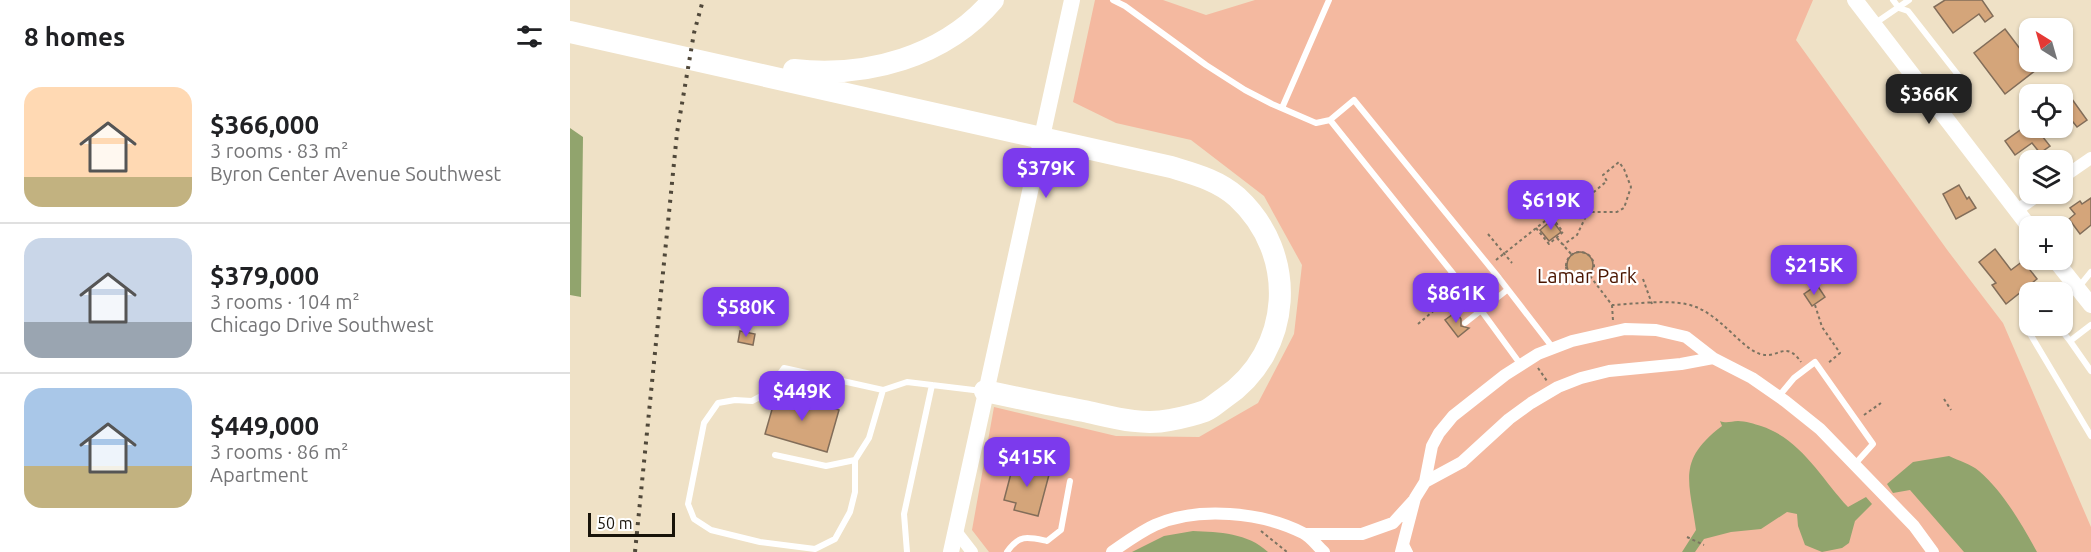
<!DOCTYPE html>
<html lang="en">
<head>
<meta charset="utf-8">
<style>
	:root { --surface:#fff; --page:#f2f2f2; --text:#202124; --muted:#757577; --line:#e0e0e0; --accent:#7c3aed }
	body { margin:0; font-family:Ubuntu,sans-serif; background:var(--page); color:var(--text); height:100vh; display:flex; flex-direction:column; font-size:22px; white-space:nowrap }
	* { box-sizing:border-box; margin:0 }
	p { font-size:20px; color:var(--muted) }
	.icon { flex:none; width:33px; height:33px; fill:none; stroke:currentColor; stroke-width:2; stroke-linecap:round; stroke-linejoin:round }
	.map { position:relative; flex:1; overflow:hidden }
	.sheet { display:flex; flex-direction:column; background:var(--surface); width:570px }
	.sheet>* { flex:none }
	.needle { width:39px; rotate:323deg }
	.controls { position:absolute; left:1449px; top:18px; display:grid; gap:12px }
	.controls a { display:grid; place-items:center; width:54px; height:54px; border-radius:12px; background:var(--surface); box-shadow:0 2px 4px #0004; font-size:30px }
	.scale { position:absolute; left:18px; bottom:15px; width:87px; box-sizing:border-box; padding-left:6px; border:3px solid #181309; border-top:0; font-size:16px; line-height:21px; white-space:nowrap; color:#181309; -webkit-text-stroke:4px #fff; paint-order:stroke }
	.price { position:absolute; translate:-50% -51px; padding:0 14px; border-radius:12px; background:var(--accent); color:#fff; font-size:20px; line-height:39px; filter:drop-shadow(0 2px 3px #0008) }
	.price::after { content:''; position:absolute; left:50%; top:36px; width:18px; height:14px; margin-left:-9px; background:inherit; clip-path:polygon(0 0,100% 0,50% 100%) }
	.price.selected { background:#222; color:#fff }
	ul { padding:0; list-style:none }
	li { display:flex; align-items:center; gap:18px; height:150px; padding:0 24px }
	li+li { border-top:2px solid var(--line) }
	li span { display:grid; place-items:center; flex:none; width:168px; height:120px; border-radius:18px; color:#555 }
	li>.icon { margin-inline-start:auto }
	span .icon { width:72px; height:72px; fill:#fffc; stroke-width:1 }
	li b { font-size:26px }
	h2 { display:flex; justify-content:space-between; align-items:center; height:72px; padding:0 24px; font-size:26px }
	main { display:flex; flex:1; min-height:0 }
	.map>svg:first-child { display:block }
</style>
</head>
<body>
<main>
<section class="sheet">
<h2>8 homes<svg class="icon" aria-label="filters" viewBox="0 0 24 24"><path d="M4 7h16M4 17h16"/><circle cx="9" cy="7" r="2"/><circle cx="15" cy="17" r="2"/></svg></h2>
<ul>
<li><span style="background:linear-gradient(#ffd9b3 75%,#c2b280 0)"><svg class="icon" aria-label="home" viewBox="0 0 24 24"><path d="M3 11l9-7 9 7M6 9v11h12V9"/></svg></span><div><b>$366,000</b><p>3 rooms · 83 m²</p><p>Byron Center Avenue Southwest</p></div></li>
<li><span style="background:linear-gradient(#c9d6e8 70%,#9aa5b1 0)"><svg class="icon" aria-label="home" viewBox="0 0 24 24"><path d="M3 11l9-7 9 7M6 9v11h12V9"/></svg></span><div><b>$379,000</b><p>3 rooms · 104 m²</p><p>Chicago Drive Southwest</p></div></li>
<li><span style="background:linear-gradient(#a9c7e8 65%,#c2b280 0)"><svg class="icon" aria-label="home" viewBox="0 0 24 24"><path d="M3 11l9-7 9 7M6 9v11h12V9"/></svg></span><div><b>$449,000</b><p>3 rooms · 86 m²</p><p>Apartment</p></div></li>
</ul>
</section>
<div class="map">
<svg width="1521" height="552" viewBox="0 0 1521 552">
	<rect width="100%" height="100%" fill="#efe1c6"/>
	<path fill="#f4b9a0" d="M 525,0 L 593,0 L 636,15 L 685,0 L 1243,0 L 1226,40 L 1378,251 L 1433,323 L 1521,527 L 1521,552 L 419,552 L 402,530 L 424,407 L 546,436 L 629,437 L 688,403 L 724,334 L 732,265 L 694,196 L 621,140 L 546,123 L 503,102 Z"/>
	<path fill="#91a46d" d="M 0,128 L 13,137 L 11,297 L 0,295 Z
		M 1150,421 C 1157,424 1161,421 1168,421 C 1175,421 1185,424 1191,426 C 1231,439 1251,478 1278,507 L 1296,497 L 1302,504 L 1285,521 L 1279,543 L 1272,548 L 1252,552 L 1235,545 L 1228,526 L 1227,514 L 1217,512 L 1191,529 L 1161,532 L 1134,539 L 1125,552 L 1112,552 L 1126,530 C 1119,480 1107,460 1152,426 Z
		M 1379,456 C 1389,461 1401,464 1409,471 C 1434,493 1451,523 1467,552 L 1394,552 L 1340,490 L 1323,493 L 1317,484 L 1343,462 Z
		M 623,531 C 649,532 678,533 698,552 L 562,552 L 594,536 Z"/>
	<path fill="#d4a57a" stroke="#826d59" stroke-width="1.5" d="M 1375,0 L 1412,0 L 1423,16 L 1415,22 L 1409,14 L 1383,33 L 1364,7 Z
		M 1435,29 L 1466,70 L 1435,94 L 1404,53 Z
		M 1499,95 L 1517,120 L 1507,127 L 1499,117 L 1492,121 L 1492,100 Z
		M 1460,123 L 1460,128 L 1484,128 L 1472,136 L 1480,146 L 1470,153 L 1462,143 L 1445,155 L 1435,141 Z
		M 1389,185 L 1397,199 L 1399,197 L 1406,208 L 1386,219 L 1373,194 Z
		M 1521,198 L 1521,225 L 1510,234 L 1499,219 L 1505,214 L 1500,208 L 1510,201 L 1512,204 Z
		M 982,220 L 991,232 L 979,241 L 970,230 Z
		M 1425,249 L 1441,270 L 1453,261 L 1467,279 L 1436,304 L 1422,285 L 1426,283 L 1409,262 Z
		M997 265a13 13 0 1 1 26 0a13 13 0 1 1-26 0Z
		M 1247,285 L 1255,297 L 1242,306 L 1234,294 Z
		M 886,312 L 891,319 L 891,326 L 899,328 L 888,337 L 875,320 Z
		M 170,331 L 185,334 L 183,345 L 168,342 Z
		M 207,392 L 269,410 L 257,452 L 195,434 Z
		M 444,462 L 480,471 L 468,516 L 444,510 L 446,503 L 434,500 Z"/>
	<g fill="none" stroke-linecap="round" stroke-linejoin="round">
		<path stroke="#7c7361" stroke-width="2" stroke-dasharray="3 3" stroke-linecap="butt" d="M 1003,199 L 1018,212
			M 966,228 L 979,244 L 993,232 L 981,216
			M 918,234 L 942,263
			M 987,238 L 1002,255
			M996 266a14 14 0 1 1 28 0a14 14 0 1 1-28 0Z
			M 926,260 L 1014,190 L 1019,196 L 1037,181 L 1033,175 L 1049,162 L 1054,169 L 1061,187 L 1054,208 L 1047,212 L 1018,212 L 1007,235 L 993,245
			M 1020,276 L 1042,305 C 1066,304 1104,298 1126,307 C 1136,311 1145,318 1153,325 C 1164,334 1176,349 1190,354 C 1208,360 1215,339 1231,362
			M 1073,279 L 1082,304
			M 1042,305 L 1043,321
			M 1245,305 L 1252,327 L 1270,353 L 1257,364
			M 848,324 L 887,291
			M 968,368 L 977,381
			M 1374,399 L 1381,410
			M 1294,415 L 1311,403
			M 691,531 L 717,552
			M 1117,537 L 1134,545"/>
		<path stroke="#fff" stroke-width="6" d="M 543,0 L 555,6 L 636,65 L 675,90 L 702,104 L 746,123 L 760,120
			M 1323,0 L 1329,8 L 1338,11 L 1392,80 L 1389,86 L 1366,104
			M 1304,24 L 1339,0
			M 712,108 L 759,0
			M 1508,288 L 1521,272
			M 895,323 L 937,290
			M 1521,325 L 1500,341 L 1521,371
			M 1467,326 L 1459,332 L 1521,436
			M 1488,326 L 1500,341
			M 951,365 L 897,291 L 760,120 L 784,100 L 929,278 L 983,348
			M 1209,396 L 1224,378 L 1245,362 L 1303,444 L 1285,464
			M 205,455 L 256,466 L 285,460 L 299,438 L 313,390 L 337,382 L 412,391
			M 285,460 L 285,492 L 280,512 L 265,539 L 245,549 L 190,542 L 141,530 L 124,519 L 118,504 L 134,423 L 148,403 L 165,400 L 182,401 L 195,394 L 214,368 L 313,390
			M 835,542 L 840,552
			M 337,552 L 334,514 L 362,385
			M 437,552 C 449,534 458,537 477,541 L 491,530 L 500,481"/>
		<path stroke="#fff" stroke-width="12" d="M 1492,178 L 1521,158
			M 1446,211 L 1470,194
			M 855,482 L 892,462 L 939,419 L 961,403 L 988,387 L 1011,378 L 1039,371 L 1111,364 L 1143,358
			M 385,530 L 402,552
			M 736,534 L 792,534 L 823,523 L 843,501
			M 542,552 C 556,542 570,532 585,525 C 628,506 692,512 733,533 C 741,537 747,546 754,552
			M 831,552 L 845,498 L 855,482 L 862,446 L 869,433 L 883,416 L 935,375 L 968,354 L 1002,341 L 1055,329 L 1086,330 L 1116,337 L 1143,358 L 1182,378 L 1215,401 L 1250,429 L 1344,526 L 1363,552"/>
		<path stroke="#fff" stroke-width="16" d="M 1285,0 L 1460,228
			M 1485,260 L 1521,305
			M 381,552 L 502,0"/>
		<path stroke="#fff" stroke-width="22" d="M 0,32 L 601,167 C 624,174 648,180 667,197 C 729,254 723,351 654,398 C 648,402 642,408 635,411 C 624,415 611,418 600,420 C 571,426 542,417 514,411 C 481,405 448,398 415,391
			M 224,70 C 296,78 375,57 423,0"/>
		<path stroke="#50483a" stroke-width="4" stroke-dasharray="3 6" stroke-linecap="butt" d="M 65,552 L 107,133 L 124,33 L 133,0"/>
	</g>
	<g text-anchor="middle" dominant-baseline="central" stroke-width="4.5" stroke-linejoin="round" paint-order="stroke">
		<g font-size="20" fill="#4b1600" stroke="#fff">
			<text x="1017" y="275">Lamar Park</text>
		</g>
	</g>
</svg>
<div class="controls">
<a><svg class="needle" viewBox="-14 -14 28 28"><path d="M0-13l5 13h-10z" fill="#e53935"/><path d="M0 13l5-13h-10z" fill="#757577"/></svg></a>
<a><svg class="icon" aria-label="locate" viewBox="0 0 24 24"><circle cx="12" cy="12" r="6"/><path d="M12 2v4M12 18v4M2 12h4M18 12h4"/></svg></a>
<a><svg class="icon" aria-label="layers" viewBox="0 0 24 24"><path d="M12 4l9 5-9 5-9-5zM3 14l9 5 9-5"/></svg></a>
<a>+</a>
<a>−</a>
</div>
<div class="scale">50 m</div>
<b class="price selected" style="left:1359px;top:125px">$366K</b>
<b class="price" style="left:476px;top:199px">$379K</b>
<b class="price" style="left:981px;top:231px">$619K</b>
<b class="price" style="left:1244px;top:296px">$215K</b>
<b class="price" style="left:886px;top:324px">$861K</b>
<b class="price" style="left:176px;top:338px">$580K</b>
<b class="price" style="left:232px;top:422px">$449K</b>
<b class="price" style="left:457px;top:488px">$415K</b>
</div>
</main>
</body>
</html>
